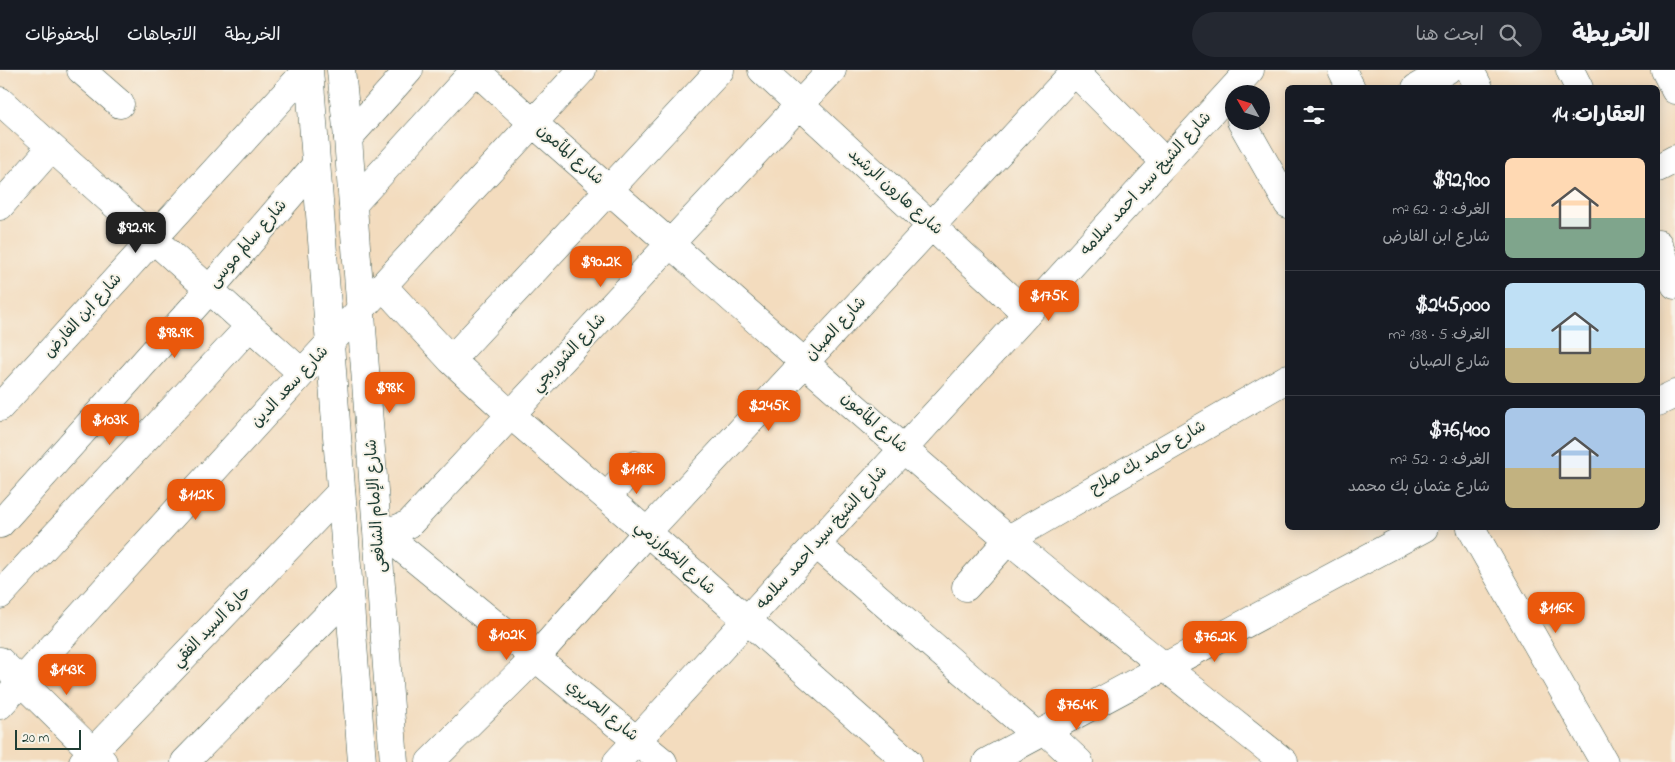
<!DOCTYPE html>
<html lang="ar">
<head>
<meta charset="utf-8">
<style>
	:root { --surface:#171b24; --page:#242831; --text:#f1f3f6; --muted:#9ea1a6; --line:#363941; --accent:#ea580c }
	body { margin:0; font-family:"Indie Flower","Playpen Sans Arabic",sans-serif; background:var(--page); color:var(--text); direction:rtl; height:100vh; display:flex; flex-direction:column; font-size:19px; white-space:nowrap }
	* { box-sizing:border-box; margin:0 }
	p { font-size:16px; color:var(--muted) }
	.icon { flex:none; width:28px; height:28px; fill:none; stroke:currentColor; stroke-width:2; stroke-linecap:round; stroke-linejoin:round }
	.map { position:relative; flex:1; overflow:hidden; direction:ltr }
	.sheet { position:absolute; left:1285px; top:15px; width:375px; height:445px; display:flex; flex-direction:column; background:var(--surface); border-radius:8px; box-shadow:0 2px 12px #0003; direction:rtl }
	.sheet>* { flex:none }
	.needle { width:32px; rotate:309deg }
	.controls { position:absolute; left:1225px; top:15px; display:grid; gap:10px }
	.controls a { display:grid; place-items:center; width:45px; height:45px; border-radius:50%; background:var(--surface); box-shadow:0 2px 12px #0003; font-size:25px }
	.scale { position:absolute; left:15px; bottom:12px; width:66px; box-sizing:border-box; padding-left:5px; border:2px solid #1f3d34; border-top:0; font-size:14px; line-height:18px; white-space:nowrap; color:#1f3d34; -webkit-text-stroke:4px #f7f3e8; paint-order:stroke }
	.price { position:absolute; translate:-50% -42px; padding:0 11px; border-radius:10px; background:var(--accent); color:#fff; font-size:16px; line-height:32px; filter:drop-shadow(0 1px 2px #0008) }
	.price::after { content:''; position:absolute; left:50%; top:30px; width:15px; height:11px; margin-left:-8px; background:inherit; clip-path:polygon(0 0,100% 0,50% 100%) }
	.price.current { background:#222; color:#fff }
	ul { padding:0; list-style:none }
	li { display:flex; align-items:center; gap:15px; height:125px; padding:0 15px }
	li+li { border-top:1px solid var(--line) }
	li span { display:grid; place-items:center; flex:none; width:140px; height:100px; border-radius:8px; color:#555 }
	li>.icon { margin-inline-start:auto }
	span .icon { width:60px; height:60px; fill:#fffc; stroke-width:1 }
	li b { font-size:21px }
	h2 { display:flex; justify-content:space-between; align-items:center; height:60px; padding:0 15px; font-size:21px }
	header { display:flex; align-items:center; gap:30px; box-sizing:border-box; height:70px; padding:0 25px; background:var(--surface); border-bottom:1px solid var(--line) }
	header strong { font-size:24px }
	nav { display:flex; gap:28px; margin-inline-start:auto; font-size:18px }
	.search { width:350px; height:45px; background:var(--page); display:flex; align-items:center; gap:12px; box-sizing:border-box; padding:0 18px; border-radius:28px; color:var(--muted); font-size:19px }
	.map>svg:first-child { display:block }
</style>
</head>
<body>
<header>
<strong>الخريطة</strong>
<div class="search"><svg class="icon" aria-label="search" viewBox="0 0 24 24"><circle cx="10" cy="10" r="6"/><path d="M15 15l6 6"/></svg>ابحث هنا</div>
<nav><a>الخريطة</a><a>الاتجاهات</a><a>المحفوظات</a></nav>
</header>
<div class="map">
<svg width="1675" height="692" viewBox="0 0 1675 692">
	<rect width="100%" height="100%" fill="#f7f3e8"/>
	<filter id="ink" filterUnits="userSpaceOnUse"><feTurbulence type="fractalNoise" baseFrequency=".02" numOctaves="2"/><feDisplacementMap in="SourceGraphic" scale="10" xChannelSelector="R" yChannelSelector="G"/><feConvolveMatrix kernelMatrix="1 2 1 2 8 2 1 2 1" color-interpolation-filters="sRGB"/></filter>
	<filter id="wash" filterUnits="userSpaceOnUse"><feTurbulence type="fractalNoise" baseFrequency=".0096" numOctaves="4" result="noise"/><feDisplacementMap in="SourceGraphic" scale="20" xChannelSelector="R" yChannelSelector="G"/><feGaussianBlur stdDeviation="1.12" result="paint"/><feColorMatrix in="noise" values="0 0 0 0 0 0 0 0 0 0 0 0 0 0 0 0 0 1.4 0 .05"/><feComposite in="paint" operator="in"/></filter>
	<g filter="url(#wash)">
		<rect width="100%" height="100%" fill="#f3dcbe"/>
	</g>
	<g filter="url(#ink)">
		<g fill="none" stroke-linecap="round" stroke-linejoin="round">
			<g stroke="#3f5549" stroke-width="29">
				<path id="minor" d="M 81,0 L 120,34
					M 475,0 L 533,53 C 691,191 846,332 1007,468 C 1097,544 1191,618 1284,692
					M 762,0 L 1027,244
					M 1073,0 L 1165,92
					M 1342,0 L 1351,18
					M 1470,0 L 1479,18
					M 1570,0 L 1579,18
					M 1665,0 L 1675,20
					M 1416,18 L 1447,0
					M 0,31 L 302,303
					M 1241,51 L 1288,134
					M 348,68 L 409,0
					M 1658,98 L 1675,89
					M 353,134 L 475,0
					M 0,136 L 51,78
					M 1658,174 L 1675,215
					M 383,216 L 451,290 L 511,345 L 647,462 L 908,692
					M 451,290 L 720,0
					M 1658,332 L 1675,324
					M 0,337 L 307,0
					M 607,427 L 635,395
					M 0,454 L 209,220 L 316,95
					M 377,458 L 394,460 L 409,454 L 832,0
					M 377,458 L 663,692
					M 1471,458 L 1604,692
					M 816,474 L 1036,665
					M 966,517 L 1009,469 L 1288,308
					M 0,525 L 250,256
					M 0,591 L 103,692
					M 0,635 L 302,303 L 582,0
					M 1046,661 L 1079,692
					M 83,692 L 341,422
					M 185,692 L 348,525
					M 430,692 L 536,587 L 647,462 L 1076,0
					M 617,692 L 1250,0
					M 987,692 L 1424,458"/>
			</g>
			<g stroke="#3f5549" stroke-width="29">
				<path id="major" d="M 309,0 L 362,692
					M 341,0 L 348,68 L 394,692"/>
			</g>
			<use href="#minor" stroke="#fff" stroke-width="28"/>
			<use href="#major" stroke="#fff" stroke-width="28"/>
		</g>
	</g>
	<g text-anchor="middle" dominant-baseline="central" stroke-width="4" stroke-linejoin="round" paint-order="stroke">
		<g font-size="16" fill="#1f3d34" stroke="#f7f3e8">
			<text transform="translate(570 85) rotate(41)">شارع المأمون</text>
			<text transform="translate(1146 114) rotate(-48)">شارع الشيخ سيد احمد سلامه</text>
			<text transform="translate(895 122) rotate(42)">شارع هارون الرشيد</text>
			<text transform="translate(248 174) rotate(-49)">شارع سالم موسى</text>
			<text transform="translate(83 246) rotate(-48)">شارع ابن الفارض</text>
			<text transform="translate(836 259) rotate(-47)">شارع الصبان</text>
			<text transform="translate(569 283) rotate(-47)">شارع الشوربجي</text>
			<text transform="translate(290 317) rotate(-47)">شارع سعد الدين</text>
			<text transform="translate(874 353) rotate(41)">شارع المأمون</text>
			<text transform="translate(1148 388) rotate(-30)">شارع حامد بك صلاح</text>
			<text transform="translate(376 436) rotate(-94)">شارع الإمام الشافعى</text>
			<text transform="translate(822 468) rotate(-48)">شارع الشيخ سيد احمد سلامه</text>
			<text transform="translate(675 488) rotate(42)">شارع الخوارزمي</text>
			<text transform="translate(212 557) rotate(-46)">حارة السيد الفقي</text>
			<text transform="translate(602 641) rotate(39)">شارع الحريري</text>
		</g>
	</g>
</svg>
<div class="controls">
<a><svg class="needle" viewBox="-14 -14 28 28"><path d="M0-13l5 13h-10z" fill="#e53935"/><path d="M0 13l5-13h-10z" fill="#9ea1a6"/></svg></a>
</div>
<div class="scale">20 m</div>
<b class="price current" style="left:136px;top:184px">$92.9K</b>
<b class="price" style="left:601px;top:218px">$90.2K</b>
<b class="price" style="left:1049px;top:252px">$175K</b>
<b class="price" style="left:175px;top:289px">$98.9K</b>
<b class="price" style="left:390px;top:344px">$98K</b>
<b class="price" style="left:769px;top:362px">$245K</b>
<b class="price" style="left:110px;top:376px">$103K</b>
<b class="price" style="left:637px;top:425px">$118K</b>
<b class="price" style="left:196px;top:451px">$112K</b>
<b class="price" style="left:1556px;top:564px">$116K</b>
<b class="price" style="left:507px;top:591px">$102K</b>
<b class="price" style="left:1215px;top:593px">$76.2K</b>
<b class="price" style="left:67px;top:626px">$143K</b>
<b class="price" style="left:1077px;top:661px">$76.4K</b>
<section class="sheet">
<h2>العقارات: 14<svg class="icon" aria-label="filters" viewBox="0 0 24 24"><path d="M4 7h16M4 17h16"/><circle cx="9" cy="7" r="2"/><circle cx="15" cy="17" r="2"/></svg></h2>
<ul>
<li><span style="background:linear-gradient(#ffd9b3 60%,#7fa58c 0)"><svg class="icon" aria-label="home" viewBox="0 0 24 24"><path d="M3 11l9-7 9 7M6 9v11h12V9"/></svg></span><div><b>$92,900</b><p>الغرف: 2 · 62 m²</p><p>شارع ابن الفارض</p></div></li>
<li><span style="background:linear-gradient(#bfe0f5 65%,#c2b280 0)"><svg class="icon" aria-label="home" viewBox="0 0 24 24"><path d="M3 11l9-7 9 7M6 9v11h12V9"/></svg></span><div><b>$245,000</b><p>الغرف: 5 · 138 m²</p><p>شارع الصبان</p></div></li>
<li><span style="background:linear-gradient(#a9c7e8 60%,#c2b280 0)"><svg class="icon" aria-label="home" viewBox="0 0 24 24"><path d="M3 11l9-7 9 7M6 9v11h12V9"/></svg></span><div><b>$76,400</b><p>الغرف: 2 · 52 m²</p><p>شارع عثمان بك محمد</p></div></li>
</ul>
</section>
</div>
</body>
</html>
